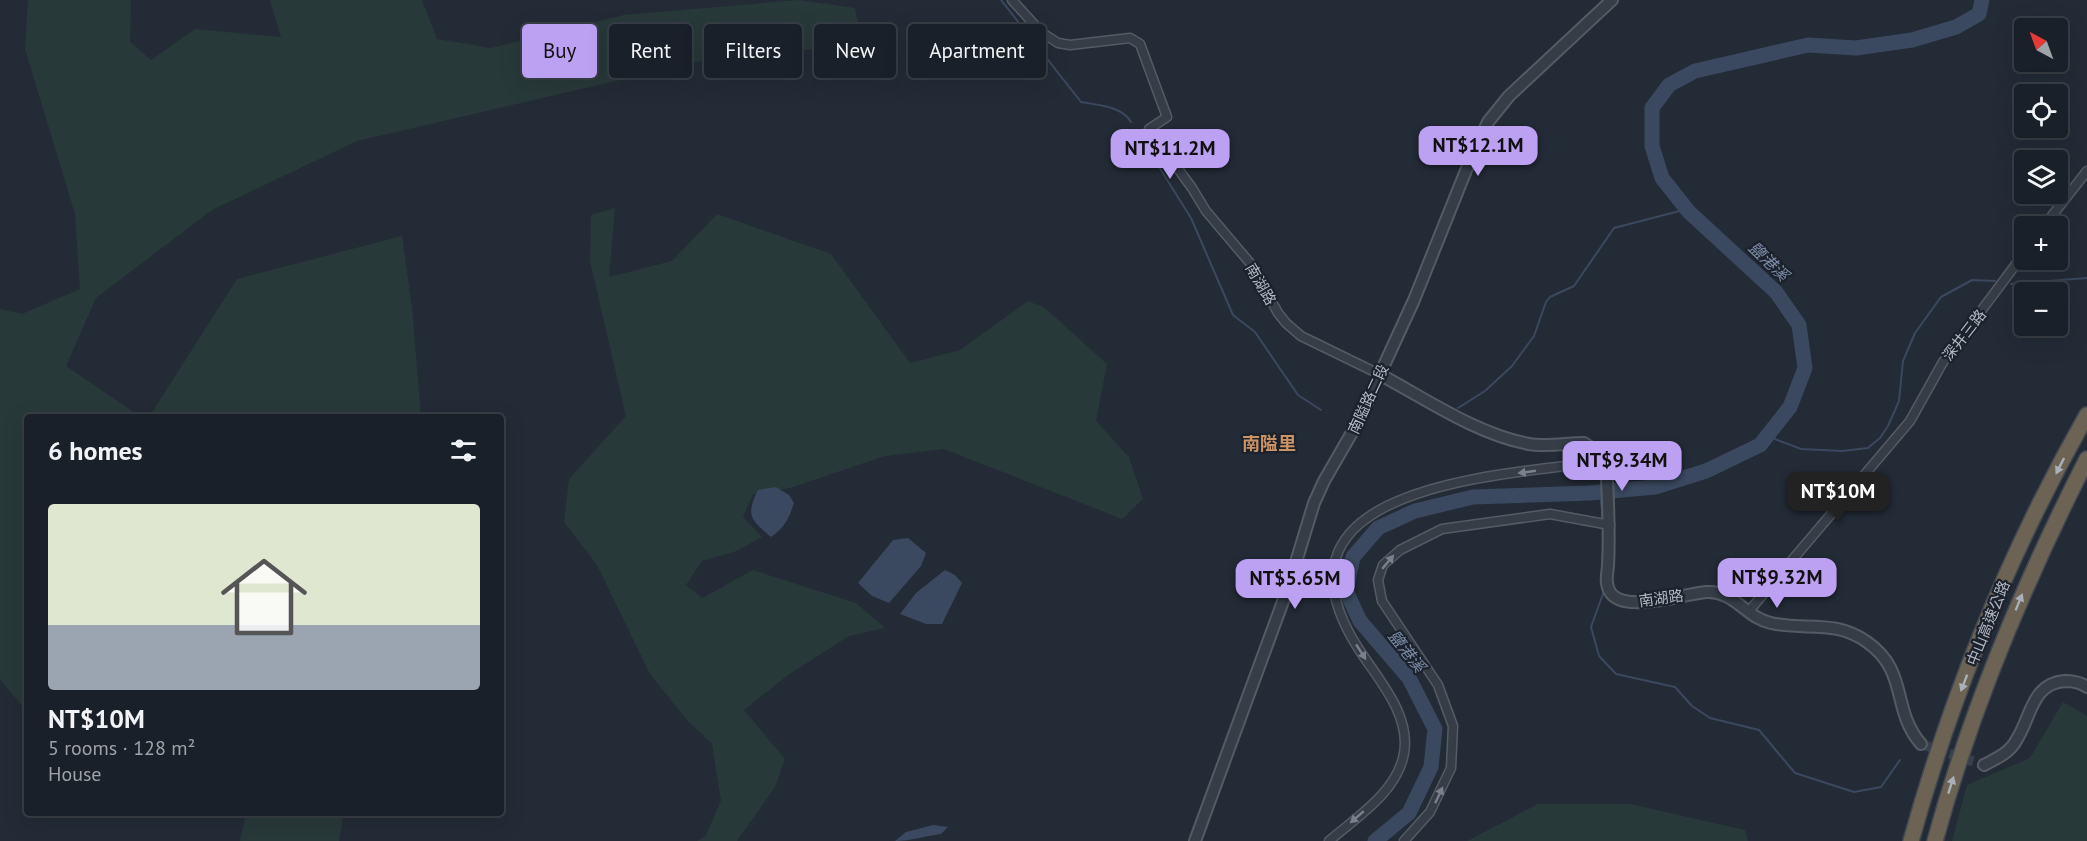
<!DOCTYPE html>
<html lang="en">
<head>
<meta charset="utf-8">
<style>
	:root { --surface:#1a2029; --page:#232831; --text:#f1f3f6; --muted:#9fa3a8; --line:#383e46; --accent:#bca0f2 }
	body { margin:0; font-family:"PT Sans","Noto Sans TC",sans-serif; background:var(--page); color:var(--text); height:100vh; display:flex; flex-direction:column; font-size:22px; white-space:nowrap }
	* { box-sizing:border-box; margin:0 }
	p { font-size:20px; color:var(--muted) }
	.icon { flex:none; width:33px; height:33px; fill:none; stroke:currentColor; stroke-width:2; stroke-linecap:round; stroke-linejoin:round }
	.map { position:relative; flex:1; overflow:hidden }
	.drawer { position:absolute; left:24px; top:414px; width:480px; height:402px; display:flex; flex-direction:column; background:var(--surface); border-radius:6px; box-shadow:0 6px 24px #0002,0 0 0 2px var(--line) }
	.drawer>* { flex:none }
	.banner { position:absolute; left:522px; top:24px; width:570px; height:54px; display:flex; gap:12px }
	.needle { width:39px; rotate:319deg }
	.buttons { position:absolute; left:2014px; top:18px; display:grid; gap:12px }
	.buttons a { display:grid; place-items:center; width:54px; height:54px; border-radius:6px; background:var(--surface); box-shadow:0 6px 24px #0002,0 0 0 2px var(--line); font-size:30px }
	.price { position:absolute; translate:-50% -51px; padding:0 14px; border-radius:12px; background:var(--accent); color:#111; font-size:20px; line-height:39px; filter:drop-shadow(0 2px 3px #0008) }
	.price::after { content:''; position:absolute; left:50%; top:36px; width:18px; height:14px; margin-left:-9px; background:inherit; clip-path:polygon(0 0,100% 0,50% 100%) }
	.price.on { background:#222; color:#fff }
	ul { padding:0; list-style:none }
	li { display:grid; align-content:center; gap:12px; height:318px; padding:0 24px }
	li span { display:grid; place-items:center; height:186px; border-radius:6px; color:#555 }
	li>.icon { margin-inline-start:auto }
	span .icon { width:108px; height:108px; fill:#fffc; stroke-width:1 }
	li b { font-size:26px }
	h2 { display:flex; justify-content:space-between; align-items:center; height:72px; padding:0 24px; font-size:26px }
	.chip { padding:0 21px; border-radius:6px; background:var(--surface); box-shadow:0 6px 24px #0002,0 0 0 2px var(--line); font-size:21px; line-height:54px }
	.chip.on { background:var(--accent); color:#111 }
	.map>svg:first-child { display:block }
</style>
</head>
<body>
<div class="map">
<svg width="2087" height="841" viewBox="0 0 2087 841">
	<rect width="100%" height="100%" fill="#232b37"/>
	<path fill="#28393a" d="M 28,0 L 131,0 L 130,42 L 151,60 L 195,29 L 281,37 L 270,0 L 422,0 L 437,39 L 491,48 L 624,15 L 798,0 L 855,8 L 862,45 L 715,58 L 357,141 L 212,210 L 96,298 L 66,366 L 141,417 L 27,417 L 27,712 L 0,679 L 0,309 L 22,314 L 80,289 L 75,214 L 25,49 Z
		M 615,208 L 609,277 L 672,261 L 717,214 L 831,254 L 910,363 L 960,350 L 1028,301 L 1045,308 L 1107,364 L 1096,421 L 1129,457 L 1143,499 L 1122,519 L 944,449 L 885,456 L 790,488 L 753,494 L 743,517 L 762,537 L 734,552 L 702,561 L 686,585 L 702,598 L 753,570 L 856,603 L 885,628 L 849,636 L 788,675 L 744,710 L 785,759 L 775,787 L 737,841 L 697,841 L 705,837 L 721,801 L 712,744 L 686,719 L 650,674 L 597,565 L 564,522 L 569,479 L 626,416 L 590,261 L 591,215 Z
		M 402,236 L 412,308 L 421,417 L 149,417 L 237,279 Z
		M 2063,702 L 2087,716 L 2087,841 L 1952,841 L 1967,785 L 2030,758 Z
		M 1538,804 L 1630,804 L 1745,830 L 1748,841 L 1467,841 Z
		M 246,813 L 344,813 L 339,841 L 240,841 Z"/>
	<path fill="#3a495f" d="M 776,487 L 789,495 L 794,503 C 789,519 784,528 771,537 C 751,520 745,516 758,490 Z
		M 908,538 L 926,553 L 921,566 L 889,603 L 872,596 L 858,583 L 893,540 Z
		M 945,570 L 955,575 L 962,583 L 942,624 L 926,624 L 900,614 L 916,593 Z
		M 933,825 L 948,827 L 941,834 C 925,836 911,841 895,841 L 906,832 Z"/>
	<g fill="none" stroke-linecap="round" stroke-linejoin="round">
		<path stroke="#3a495f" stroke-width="2" d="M 1001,0 L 1081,102 C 1097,105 1122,106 1131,122
			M 1139,135 L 1191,218 L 1233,315 L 1255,332 L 1298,395 L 1321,410
			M 2011,284 L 2087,278
			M 1458,408 L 1485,391 L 1512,366 L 1534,336 L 1546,302 L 1550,297 L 1574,286 L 1614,228 L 1687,209
			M 1767,436 L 1801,449 L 1842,451 L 1868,448 L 1880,438 L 1888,426 L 1899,401 L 1903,361 L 1915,333 L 1941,297 L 1972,280 L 1995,281
			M 1600,492 L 1603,520
			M 1602,571 L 1603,549
			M 1604,591 L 1591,627 L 1599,656 L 1616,674 L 1675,687 L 1692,706 L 1710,718 L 1759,730 L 1795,773 L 1854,792 L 1881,787 L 1900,760"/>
		<path stroke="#3a495f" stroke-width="15" d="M 1375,841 L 1409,813 L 1431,767 L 1435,729 L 1409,678 L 1360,621 L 1346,591 L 1353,557 L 1378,528 L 1415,511 L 1473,497 L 1590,493 L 1655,487 L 1706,471 L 1760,445 L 1790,407 L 1805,368 L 1799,325 L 1776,292 L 1689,212 L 1662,178 L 1652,146 L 1652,108 L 1669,85 L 1695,71 L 1808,45 L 1856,48 L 1912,40 L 1956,27 L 1979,14 L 1982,0"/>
		<path stroke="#38404c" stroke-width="10" stroke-dasharray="10 5" stroke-linecap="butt" d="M 1921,744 L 1984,765"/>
		<g stroke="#545b65" stroke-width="11">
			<path id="minor" d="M 1012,0 L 1041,32 L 1058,43 L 1070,45 L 1130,38 L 1140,44 L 1167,117 L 1149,129 L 1192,188 L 1206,211 L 1250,263 L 1278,313 L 1286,323 L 1301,336 L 1379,374
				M 2044,226 L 2087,171
				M 1749,611 L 1910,421 L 1943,362 L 2025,252
				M 1329,841 C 1357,817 1398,791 1404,753 C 1411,714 1377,678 1358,648 C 1253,483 1507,475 1606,461
				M 1404,841 L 1430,812 L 1451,768 L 1453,726 L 1438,685 L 1382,601 L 1378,580 L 1383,565 L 1400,550 L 1442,529 L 1550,514 L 1610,525"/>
		</g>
		<g stroke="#545b65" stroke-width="14">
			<path id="tertiary" d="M 1379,374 C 1426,399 1476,434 1529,444 C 1546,447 1567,443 1584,443 L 1604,456 L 1606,461 C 1608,496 1610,530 1608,566 C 1607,575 1605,584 1610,592 C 1624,614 1683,594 1706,592 C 1734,590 1746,618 1771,623 C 1806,631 1835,619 1867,642 C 1909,671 1891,710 1921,744
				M 1984,765 C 1997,758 2010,753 2017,739 C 2031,717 2032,683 2065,681 C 2073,681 2080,682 2087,687
				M 1195,841 L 1289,585 L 1314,503 L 1324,481 L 1358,422 L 1414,300 L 1473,153 L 1488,122 L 1509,96 L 1612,0"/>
		</g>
		<g stroke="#414852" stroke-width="18">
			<path id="motorway" d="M 1911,841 C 1952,694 2012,547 2087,415
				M 1935,841 C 1971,709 2025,581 2087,459"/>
		</g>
		<use href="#minor" stroke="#363d47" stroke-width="8"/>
		<use href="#tertiary" stroke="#363d47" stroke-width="10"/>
		<use href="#motorway" stroke="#6d6354" stroke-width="15"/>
	</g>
	<defs><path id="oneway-solid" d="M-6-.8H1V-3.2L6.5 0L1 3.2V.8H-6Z" transform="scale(1.5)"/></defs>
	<g fill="#aab0b9">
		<use href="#oneway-solid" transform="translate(2060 466) rotate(117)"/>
		<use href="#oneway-solid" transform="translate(2019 602) rotate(-68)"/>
		<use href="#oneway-solid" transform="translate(1964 683) rotate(111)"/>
		<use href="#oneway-solid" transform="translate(1951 785) rotate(-72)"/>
	</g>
	<g fill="#7a818c">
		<use href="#oneway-solid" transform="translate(1527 472) rotate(172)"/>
		<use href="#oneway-solid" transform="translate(1388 562) rotate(-50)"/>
		<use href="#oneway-solid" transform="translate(1361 652) rotate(57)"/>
		<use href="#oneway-solid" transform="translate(1439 795) rotate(-65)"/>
		<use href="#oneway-solid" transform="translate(1357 817) rotate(139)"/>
	</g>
	<g text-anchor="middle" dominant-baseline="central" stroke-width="4.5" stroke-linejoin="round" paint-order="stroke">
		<g font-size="15" fill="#b1b8c4" stroke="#1c222c">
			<text transform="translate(1261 284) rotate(60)">南湖路</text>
			<text transform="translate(1964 335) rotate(-52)">深井三路</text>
			<text transform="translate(1368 399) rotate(-65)">南隘路二段</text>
			<text transform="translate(1661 598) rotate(-8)">南湖路</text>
			<text transform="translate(1988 623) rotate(-68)">中山高速公路</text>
		</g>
		<g font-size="16" font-style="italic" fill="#7c8eaa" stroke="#1c222c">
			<text transform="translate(1769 261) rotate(44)">鹽港溪</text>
			<text transform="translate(1407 651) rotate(51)">鹽港溪</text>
		</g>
		<g font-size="18" font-weight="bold" fill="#c99366" stroke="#1c222c">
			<text x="1269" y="443">南隘里</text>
		</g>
	</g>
</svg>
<div class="buttons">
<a><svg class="needle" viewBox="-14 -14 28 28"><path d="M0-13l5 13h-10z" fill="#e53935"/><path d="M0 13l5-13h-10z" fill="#9fa3a8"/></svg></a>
<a><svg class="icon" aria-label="locate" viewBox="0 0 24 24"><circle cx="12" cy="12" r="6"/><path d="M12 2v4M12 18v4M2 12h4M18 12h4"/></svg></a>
<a><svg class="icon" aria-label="layers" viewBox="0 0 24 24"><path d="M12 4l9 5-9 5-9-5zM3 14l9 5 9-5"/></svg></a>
<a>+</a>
<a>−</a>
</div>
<b class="price" style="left:1478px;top:177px">NT$12.1M</b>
<b class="price" style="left:1170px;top:180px">NT$11.2M</b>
<b class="price" style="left:1622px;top:492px">NT$9.34M</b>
<b class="price on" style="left:1838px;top:523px">NT$10M</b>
<b class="price" style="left:1777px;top:609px">NT$9.32M</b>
<b class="price" style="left:1295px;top:610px">NT$5.65M</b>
<div class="banner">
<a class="chip on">Buy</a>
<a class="chip">Rent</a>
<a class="chip">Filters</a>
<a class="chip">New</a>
<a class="chip">Apartment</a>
</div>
<section class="drawer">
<h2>6 homes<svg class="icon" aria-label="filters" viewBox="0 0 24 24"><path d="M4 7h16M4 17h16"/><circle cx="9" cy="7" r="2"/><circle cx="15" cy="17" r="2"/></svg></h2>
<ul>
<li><span style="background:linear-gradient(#dfe7d0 65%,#9aa5b1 0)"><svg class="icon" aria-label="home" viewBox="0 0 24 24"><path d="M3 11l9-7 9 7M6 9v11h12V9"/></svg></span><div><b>NT$10M</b><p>5 rooms · 128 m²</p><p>House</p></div></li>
</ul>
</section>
</div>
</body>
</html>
